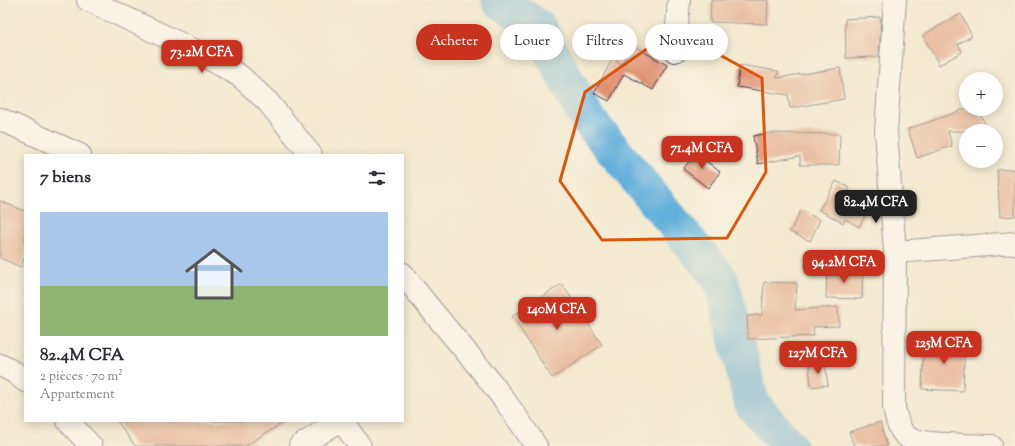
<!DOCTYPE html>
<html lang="fr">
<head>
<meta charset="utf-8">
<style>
	:root { --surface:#fff; --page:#f7f7f7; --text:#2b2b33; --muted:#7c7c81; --accent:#c8321e }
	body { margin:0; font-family:"Sorts Mill Goudy",serif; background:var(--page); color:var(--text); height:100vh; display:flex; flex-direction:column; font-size:15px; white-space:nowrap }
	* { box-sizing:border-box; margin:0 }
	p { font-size:13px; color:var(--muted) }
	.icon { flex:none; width:22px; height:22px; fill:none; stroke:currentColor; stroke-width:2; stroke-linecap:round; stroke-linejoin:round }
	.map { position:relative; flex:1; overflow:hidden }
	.drawer { position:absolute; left:24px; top:154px; width:380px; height:268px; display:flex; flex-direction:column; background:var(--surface); border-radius:0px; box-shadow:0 2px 10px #0003 }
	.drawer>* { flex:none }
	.banner { position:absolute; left:416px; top:24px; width:380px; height:36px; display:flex; gap:8px }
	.controls { position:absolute; left:959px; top:72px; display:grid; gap:8px }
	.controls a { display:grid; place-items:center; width:44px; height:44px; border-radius:50%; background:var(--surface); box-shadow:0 2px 10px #0003; font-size:20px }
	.price { position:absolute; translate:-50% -34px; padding:0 9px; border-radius:8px; background:var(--accent); color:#fff; font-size:13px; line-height:26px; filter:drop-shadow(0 1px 2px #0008) }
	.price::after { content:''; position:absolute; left:50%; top:24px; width:12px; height:9px; margin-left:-6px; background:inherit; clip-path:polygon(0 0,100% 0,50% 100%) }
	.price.on { background:#222; color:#fff }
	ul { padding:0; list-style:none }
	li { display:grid; align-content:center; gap:8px; height:212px; padding:0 16px }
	li span { display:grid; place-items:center; height:124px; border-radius:0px; color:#555 }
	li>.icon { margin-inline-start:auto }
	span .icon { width:72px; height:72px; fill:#fffc; stroke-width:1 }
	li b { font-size:17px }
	h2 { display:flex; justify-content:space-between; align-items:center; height:48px; padding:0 16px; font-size:17px }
	.tag { padding:0 14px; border-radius:18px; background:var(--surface); box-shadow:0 2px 10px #0003; font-size:14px; line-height:36px }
	.tag.on { background:var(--accent); color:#fff }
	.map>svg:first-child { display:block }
</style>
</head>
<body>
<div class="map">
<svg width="1015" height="446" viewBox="0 0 1015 446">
	<rect width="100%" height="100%" fill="#fcf5e5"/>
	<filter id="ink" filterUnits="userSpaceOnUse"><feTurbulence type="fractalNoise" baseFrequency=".025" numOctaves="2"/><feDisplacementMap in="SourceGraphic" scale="8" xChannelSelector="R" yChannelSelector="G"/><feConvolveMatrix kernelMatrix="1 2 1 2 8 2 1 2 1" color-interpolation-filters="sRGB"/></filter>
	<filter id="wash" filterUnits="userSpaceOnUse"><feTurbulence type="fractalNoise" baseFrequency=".012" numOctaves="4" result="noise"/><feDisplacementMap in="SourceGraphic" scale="16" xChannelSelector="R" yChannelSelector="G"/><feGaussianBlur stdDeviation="0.9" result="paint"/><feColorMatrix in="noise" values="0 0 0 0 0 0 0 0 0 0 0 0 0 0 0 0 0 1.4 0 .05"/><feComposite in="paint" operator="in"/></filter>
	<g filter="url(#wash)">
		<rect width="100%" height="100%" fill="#f3ead0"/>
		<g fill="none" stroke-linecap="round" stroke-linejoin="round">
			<path stroke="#63b0dc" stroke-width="36" d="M 499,0 L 538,27 L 586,117 L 721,280 L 752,404 L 789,446"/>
		</g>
		<g id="blocks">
			<path fill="#e08e70" d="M 711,0 L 768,0 L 767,24 L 710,22 Z
				M 961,14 L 972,36 L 958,44 L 962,52 L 939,65 L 923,35 Z
				M 881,17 L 879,57 L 846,58 L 845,19 Z
				M 632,45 L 667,65 L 653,90 L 624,74 L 609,101 L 594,93 L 613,58 L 621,64 Z
				M 740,65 L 778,71 L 777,78 L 840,68 L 844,99 L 790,108 L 788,95 L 737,87 Z
				M 963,109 L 977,109 L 989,131 L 948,131 L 952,146 L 917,158 L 908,129 L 955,113 Z
				M 769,133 L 840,134 L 839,165 L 800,165 L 800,156 L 758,164 L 753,136 Z
				M 696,153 L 720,172 L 708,188 L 683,169 Z
				M 1015,169 L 1015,216 L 1000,217 L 997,170 Z
				M 836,181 L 850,188 L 847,194 L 870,207 L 859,227 L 845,219 L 843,223 L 819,210 Z
				M 0,201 L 25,211 L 25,256 L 21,267 L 0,258 Z
				M 801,210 L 820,220 L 810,241 L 790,232 Z
				M 827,268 L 863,269 L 862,299 L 826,298 Z
				M 764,282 L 797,283 L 795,310 L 838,307 L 839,326 L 813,327 L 814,336 L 748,339 L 747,316 L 762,315 Z
				M 562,284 L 602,345 L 552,378 L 512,316 Z
				M 924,339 L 965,340 L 963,391 L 922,389 Z
				M 825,362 L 828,385 L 811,387 L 809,364 Z
				M 117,421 L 286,421 L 245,446 L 135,446 Z
				M 880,422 L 887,446 L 854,446 L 849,432 Z"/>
		</g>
	</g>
	<g filter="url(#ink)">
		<use href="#blocks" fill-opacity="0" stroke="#414051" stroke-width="1"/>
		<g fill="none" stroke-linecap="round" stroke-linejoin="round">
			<g stroke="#414051" stroke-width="24">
				<path id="minor" d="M 88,0 L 200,53 L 240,76 L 268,102 L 311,155
					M 895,0 L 886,131 L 895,252 L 894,408 C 896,417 898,429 906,436 C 915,445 975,445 991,446
					M 675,51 L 679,0
					M 0,119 L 80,155
					M 895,252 L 1015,243
					M 403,274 C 427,306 453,336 479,367 C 499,392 518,418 536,446
					M 0,365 L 14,372 L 25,381
					M 68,421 L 91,446
					M 342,421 L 360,446
					M 300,446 L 339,421"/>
			</g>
			<use href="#minor" stroke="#fff" stroke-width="22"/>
		</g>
	</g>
	<path d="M0 0H1015V446H0ZM 674,30 L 762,78 L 766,172 L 727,238 L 602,240 L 560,181 L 585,92 Z" fill="#f3ead0" fill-opacity=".55" fill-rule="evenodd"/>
	<path fill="none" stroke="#de560e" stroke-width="3" stroke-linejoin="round" d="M 674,30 L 762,78 L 766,172 L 727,238 L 602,240 L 560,181 L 585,92 Z"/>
</svg>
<div class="controls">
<a>+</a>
<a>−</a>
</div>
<b class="price" style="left:202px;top:74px">73.2M CFA</b>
<b class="price" style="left:702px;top:170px">71.4M CFA</b>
<b class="price on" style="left:876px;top:224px">82.4M CFA</b>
<b class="price" style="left:844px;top:284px">94.2M CFA</b>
<b class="price" style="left:557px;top:331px">140M CFA</b>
<b class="price" style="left:944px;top:365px">125M CFA</b>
<b class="price" style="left:818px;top:375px">127M CFA</b>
<div class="banner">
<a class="tag on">Acheter</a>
<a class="tag">Louer</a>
<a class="tag">Filtres</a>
<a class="tag">Nouveau</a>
</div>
<section class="drawer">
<h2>7 biens<svg class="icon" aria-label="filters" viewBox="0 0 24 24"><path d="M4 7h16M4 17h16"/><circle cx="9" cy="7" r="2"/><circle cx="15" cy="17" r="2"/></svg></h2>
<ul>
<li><span style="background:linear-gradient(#a9c7e8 60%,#8fb573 0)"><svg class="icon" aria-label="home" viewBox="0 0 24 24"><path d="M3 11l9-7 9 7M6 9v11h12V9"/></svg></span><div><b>82.4M CFA</b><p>2 pièces · 70 m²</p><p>Appartement</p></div></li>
</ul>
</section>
</div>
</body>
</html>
